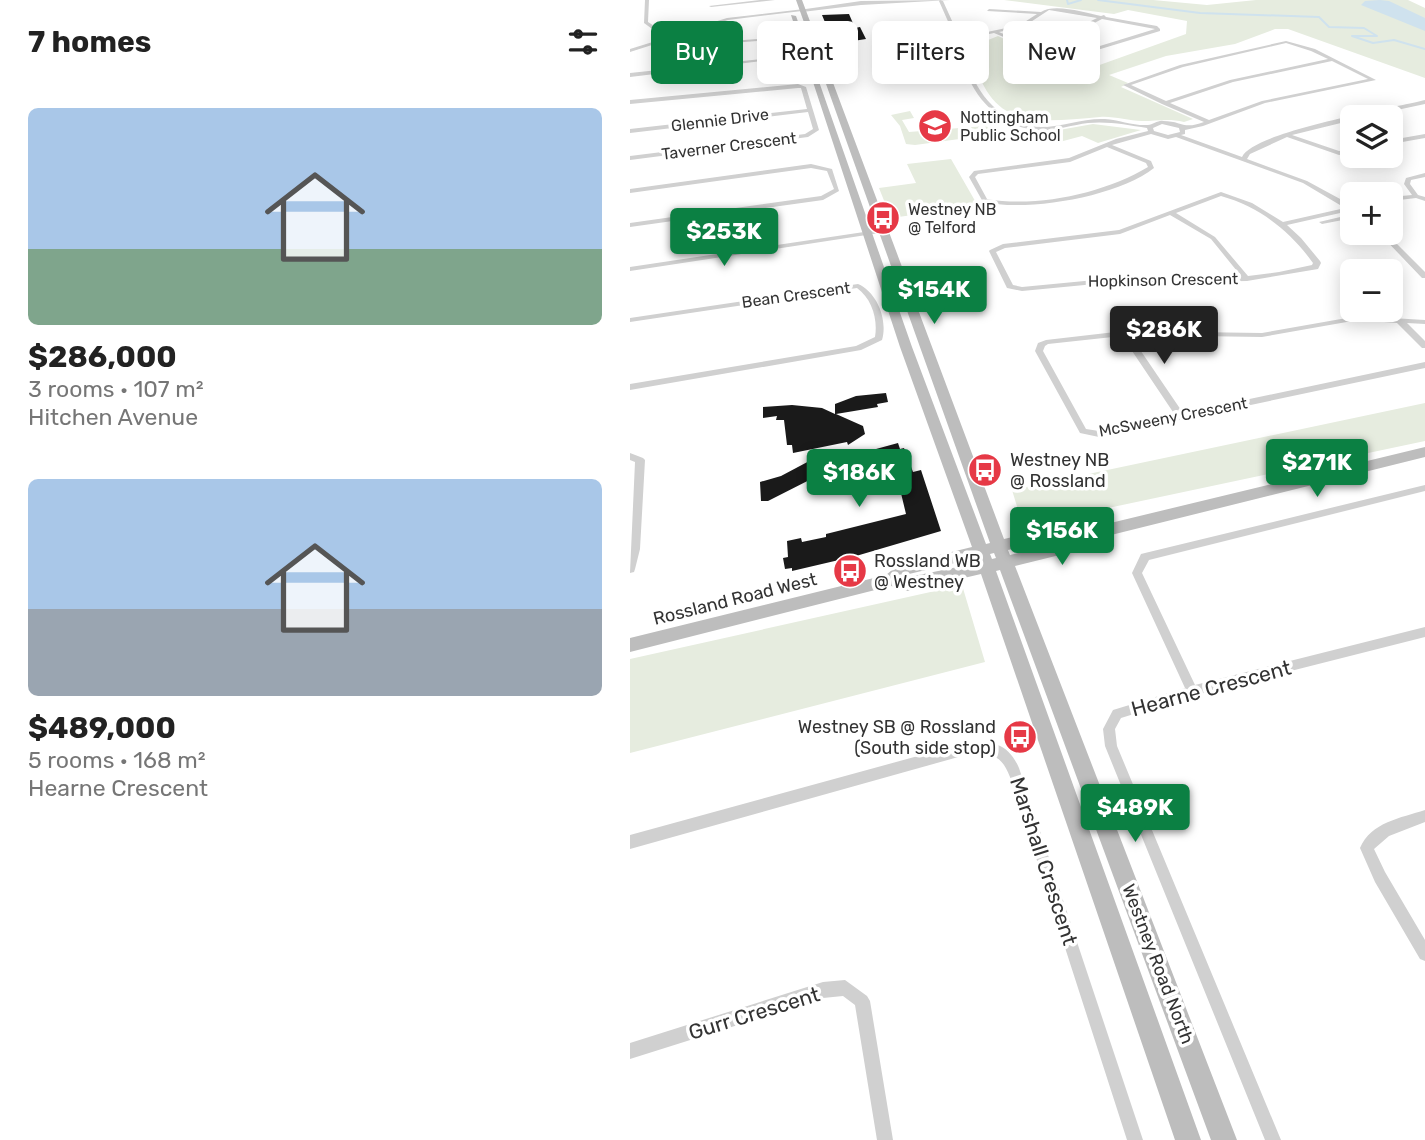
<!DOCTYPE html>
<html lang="en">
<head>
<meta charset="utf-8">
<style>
	:root { --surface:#fff; --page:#f6f6f6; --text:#222; --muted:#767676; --accent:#0b8043 }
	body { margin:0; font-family:Rubik,sans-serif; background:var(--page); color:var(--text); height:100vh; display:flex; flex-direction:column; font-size:26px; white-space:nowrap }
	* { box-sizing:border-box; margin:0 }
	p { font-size:23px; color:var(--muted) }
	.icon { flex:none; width:38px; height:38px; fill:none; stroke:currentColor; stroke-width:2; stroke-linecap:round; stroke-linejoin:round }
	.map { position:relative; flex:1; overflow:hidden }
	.drawer { display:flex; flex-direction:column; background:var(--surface); width:630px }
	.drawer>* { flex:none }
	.top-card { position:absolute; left:21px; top:21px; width:665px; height:63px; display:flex; gap:14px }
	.fabs { position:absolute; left:710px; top:105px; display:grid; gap:14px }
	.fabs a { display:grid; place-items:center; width:63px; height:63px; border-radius:10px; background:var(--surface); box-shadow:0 4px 18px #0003; font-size:35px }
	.price { position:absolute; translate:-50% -60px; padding:0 16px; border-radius:7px; background:var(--accent); color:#fff; font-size:23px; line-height:46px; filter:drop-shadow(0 2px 4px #0008) }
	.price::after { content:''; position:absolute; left:50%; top:42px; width:21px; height:16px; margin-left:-10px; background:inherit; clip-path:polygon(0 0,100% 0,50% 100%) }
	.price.on { background:#222; color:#fff }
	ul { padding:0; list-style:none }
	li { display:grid; align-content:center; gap:14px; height:371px; padding:0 28px }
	li span { display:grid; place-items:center; height:217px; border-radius:10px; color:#555 }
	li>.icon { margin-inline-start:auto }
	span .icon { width:126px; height:126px; fill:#fffc; stroke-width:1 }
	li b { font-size:30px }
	h2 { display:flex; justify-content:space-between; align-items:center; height:84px; padding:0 28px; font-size:30px }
	.tag { padding:0 24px; border-radius:10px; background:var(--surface); box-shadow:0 4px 18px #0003; font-size:24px; line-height:63px }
	.tag.on { background:var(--accent); color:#fff }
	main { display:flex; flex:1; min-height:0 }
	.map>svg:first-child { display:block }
</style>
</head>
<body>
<main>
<section class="drawer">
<h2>7 homes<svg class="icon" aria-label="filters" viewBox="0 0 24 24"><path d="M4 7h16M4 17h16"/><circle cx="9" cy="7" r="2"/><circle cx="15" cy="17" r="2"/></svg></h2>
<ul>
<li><span style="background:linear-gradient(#a9c7e8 65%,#7fa58c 0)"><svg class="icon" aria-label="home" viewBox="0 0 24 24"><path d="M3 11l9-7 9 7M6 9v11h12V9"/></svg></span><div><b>$286,000</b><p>3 rooms · 107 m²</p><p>Hitchen Avenue</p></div></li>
<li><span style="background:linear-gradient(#a9c7e8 60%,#9aa5b1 0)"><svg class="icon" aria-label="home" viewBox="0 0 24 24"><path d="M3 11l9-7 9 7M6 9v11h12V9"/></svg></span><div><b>$489,000</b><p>5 rooms · 168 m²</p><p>Hearne Crescent</p></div></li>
</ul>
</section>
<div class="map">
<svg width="795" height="1140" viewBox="0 0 795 1140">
	<rect width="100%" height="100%" fill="#fff"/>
	<path fill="#e6ecdf" d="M 374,0 L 523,0 L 577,5 L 626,0 L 778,0 L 795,8 L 795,78 L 658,29 L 645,29 L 605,44 L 536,56 L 479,75 L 498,83 L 491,87 L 563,119 L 554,122 C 539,118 527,121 512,121 C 498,121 484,116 470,117 C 401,123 358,130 341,47 L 368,36 L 420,61 L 450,60 L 464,67 L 556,34 L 557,21 L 498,10 L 484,14 Z
		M 263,55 L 266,72 L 306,73 L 304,77 L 262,81 L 248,57 Z
		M 280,111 L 284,118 L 272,120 L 279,132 L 355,126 L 374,133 L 285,145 L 276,144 L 270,126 L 261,115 Z
		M 463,124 L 511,130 L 468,143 L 452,136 L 422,144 L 418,132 Z
		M 321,159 L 348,206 L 261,218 L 249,188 L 286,183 L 277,164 Z
		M 795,403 L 795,441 L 393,526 L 382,490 Z
		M 332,585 L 355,662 L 0,753 L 0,659 Z"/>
	<path fill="#cfe2ee" d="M 750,0 L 759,1 L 795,18 L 795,31 L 731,5 L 735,1 Z"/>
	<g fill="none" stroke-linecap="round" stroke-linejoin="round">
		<path stroke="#cfe2ee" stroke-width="2" d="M 437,0 L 438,4 L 451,0
			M 468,0 L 570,13 L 689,17 L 699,27 L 734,28 L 747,36 L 722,36 L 743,43 L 764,40 L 795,49"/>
	</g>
	<path fill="#1a1a1a" d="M 219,14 L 225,28 L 230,27 L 236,39 L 204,44 L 192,15 Z
		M 256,393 L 258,402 L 247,404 L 248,407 L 206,414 L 233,426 L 235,434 L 218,445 L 217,442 L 163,453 L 162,445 L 157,445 L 154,420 L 146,420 L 147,416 L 133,418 L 133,407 L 162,405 L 192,408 L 205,414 L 205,404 L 226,396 Z
		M 268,443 L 270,449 L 274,448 L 283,472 L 291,470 L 311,531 L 226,556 L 162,571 L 162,568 L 155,569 L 153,558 L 158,557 L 157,541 L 171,538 L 172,542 L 196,537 L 196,534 L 276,514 L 263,460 L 241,466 L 217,464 L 205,467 L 138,501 L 131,501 L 130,482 L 151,476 L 200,450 L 246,449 Z"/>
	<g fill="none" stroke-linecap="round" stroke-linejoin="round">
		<path fill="#d0d0d0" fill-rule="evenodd" d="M 15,0 L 19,0 L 18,22 L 29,29 L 46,34 L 97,18 L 174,9 L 172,11 L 98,20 L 51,36 L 75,43 L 154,37 L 161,40 L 166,57 L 0,77 L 0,73 L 161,56 L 157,41 L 153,39 L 75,45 L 47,37 L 0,52 L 0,49 L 42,36 L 25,31 L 14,23 Z
			M 130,0 L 145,0 L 81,7 L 79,6 Z
			M 310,0 L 313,1 L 328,34 L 343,35 L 390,25 L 407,14 L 357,11 L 359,9 L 411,12 C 425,3 455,13 471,16 L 474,15 L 476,17 L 527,26 L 530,29 L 530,31 L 431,61 L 364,33 L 345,37 L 347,40 L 336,44 C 336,84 368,126 411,127 C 433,127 453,118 475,119 C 489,120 504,126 518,125 C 523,125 528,120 533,121 C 552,121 553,130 574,122 L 532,104 L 493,85 L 550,65 L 656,41 L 685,49 L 746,80 L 635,103 L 573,126 L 555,130 L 555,134 L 551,135 L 612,157 C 624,131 764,108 795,100 L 795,104 L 734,117 L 723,117 L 723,120 L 662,135 L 709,151 L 723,149 L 723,153 L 709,155 L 657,137 L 620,154 L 617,159 L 677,181 L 723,206 L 723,212 L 719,211 L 657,225 L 671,238 L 690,261 L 691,263 L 688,269 L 617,281 L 465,284 L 392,291 L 377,288 L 359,251 L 360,250 L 373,244 L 489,230 L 591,192 L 622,203 L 653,222 L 715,208 L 673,183 L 546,137 L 538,139 L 521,134 L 482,145 L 521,161 L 524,168 C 487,197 398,212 353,202 L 339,177 L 344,171 L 439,158 L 486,139 L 518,131 L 517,128 C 498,125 478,121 458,123 C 441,125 423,132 405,130 C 363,125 331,85 332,44 L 318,40 L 324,35 L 309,1 ZM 419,10 L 467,18 L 443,30 L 399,45 L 369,32 L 393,27 ZM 472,19 L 525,29 L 431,58 L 403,46 L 447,32 ZM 327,36 L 339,36 L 342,39 L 334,42 L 324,39 ZM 656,43 L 681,51 L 698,59 L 600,80 L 536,101 L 501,85 L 553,67 ZM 702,61 L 738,79 L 632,101 L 579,120 L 540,103 L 603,82 ZM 532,124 L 549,128 L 550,132 L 538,135 L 524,131 L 523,128 ZM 477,147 L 516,163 L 518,167 C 475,193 407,208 357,199 L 345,177 L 348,174 L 440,162 ZM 591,196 C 630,207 660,231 683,263 L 682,265 L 649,272 L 618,276 L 585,237 L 546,213 ZM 540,215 L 581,239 L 611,276 L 465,280 L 392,287 L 383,285 L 366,252 L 375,248 L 490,234 Z
			M 168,84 L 176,87 L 189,130 L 178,137 L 0,160 L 0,156 L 175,134 L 183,129 L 178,112 L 0,133 L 0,129 L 177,109 L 171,88 L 168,88 L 0,104 L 0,100 Z
			M 795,134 L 795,138 L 761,144 L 761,140 Z
			M 181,164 L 202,169 L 209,191 L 193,200 L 0,227 L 0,223 L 191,196 L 204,189 L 197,171 L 181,168 L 0,193 L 0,189 Z
			M 795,173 L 795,177 L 781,180 L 780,184 L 788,195 L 795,197 L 795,201 L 786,198 L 761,201 L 761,197 L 782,195 L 774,184 L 776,178 Z
			M 723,214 L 723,218 L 692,224 L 689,222 Z
			M 254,229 L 256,230 L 256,232 L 0,271 L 0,267 Z
			M 749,233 L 756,233 L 795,272 L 795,278 L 792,278 Z
			M 228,284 C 247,292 258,320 252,340 L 231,350 L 0,390 L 0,384 L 226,346 L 245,337 C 248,319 242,299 227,288 L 0,322 L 0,318 Z
			M 728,316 L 795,320 L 795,324 L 777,323 L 795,341 L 795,348 L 792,348 L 767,323 L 728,320 L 632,337 L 500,335 L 553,413 L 795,362 L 795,368 L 469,437 L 450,433 L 405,351 L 408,343 L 416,340 L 494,331 L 632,333 ZM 492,336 L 545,415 L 469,431 L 456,429 L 413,351 L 415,346 L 418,344 Z
			M 0,453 L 13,458 L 15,460 L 10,549 L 5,569 L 4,572 L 0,573 L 5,462 L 0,460 Z
			M 795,485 L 795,491 L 519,560 L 512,573 L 565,685 L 795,627 L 795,637 L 562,696 L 491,718 L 485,729 L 487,746 L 651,1140 L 635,1140 L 475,746 L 473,729 L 483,710 L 555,688 L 502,573 L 511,554 L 515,553 Z
			M 339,742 C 364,742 378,743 389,768 L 513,1140 L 497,1140 L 380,777 C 371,754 362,754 339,754 L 0,849 L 0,835 Z
			M 795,810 L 795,822 L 759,836 L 744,849 L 755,872 L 795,940 L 795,961 L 790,959 L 745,882 L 730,848 C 741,822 771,818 795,810 Z
			M 215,980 L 237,996 L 240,1001 L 263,1140 L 247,1140 L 225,1005 L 213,996 L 193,998 L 0,1059 L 0,1043 L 193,982 Z"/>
		<path fill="#d0d0d0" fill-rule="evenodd" d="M 320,0 L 231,5 L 172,12 L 169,10 L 231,1 Z"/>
		<path fill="#bdbdbd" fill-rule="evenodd" d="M 166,0 L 172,0 L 374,539 L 447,522 L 464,527 L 795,447 L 795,457 L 469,538 L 458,548 L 385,566 L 607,1140 L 581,1140 L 370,570 L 366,571 L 571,1140 L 545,1140 L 351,574 L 278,591 L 261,586 L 0,652 L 0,638 L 256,575 L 268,565 L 342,547 L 270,347 L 161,15 L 166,16 L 282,347 L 356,544 L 360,543 ZM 447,534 L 452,535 L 448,539 L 380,555 L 378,550 ZM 364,553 L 366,558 L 362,559 L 360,554 ZM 346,558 L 347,563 L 274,578 L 279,574 Z"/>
	</g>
	<defs>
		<g id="school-disc" transform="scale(1.75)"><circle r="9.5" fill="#e63946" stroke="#fff"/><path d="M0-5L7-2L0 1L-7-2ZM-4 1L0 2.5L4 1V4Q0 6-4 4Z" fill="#fff"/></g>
		<g id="bus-disc" transform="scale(1.75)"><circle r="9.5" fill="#e63946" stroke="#fff"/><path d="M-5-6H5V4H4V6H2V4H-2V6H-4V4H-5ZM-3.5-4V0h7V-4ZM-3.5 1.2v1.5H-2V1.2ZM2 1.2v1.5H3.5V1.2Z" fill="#fff"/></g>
	</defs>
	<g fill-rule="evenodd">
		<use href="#school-disc" x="305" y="126"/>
		<use href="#bus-disc" x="253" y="218"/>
		<use href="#bus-disc" x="355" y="470"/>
		<use href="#bus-disc" x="220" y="571"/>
		<use href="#bus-disc" x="390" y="737"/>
	</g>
	<g text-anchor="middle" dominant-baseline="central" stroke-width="7" stroke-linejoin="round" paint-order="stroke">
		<g font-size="16" fill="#333" stroke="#fff" text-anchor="start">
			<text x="330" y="117">Nottingham<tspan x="330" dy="18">Public School</tspan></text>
			<text x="278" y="209">Westney NB<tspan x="278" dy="18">@ Telford</tspan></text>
		</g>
		<g font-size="16" fill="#333" stroke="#fff">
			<text transform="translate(90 120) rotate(-7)">Glennie Drive</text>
			<text transform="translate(99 146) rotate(-7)">Taverner Crescent</text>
			<text transform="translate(533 280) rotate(-1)">Hopkinson Crescent</text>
			<text transform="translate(166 295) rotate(-8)">Bean Crescent</text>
			<text transform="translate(543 417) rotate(-11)">McSweeny Crescent</text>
		</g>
		<g font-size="18" fill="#333" stroke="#fff" text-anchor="start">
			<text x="380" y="460">Westney NB<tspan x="380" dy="21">@ Rossland</tspan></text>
			<text x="244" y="561">Rossland WB<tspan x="244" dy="21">@ Westney</tspan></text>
			<text x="366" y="727" text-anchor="end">Westney SB @ Rossland<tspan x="366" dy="21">(South side stop)</tspan></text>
		</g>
		<g font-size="18" fill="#333" stroke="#fff">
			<text transform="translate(105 599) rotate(-14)">Rossland Road West</text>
			<text transform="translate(528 964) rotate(69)">Westney Road North</text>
		</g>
		<g font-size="21" fill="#333" stroke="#fff">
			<text transform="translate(581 688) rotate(-15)">Hearne Crescent</text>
			<text transform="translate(414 861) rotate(72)">Marshall Crescent</text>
			<text transform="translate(124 1013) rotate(-17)">Gurr Crescent</text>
		</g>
	</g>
</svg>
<div class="fabs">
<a><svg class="icon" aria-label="layers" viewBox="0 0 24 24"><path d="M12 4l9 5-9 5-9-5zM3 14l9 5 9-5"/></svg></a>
<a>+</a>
<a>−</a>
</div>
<b class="price" style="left:94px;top:268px">$253K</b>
<b class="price" style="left:304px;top:326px">$154K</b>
<b class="price on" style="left:534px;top:366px">$286K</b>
<b class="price" style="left:687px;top:499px">$271K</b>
<b class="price" style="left:229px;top:509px">$186K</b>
<b class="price" style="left:432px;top:567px">$156K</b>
<b class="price" style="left:505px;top:844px">$489K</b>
<div class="top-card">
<a class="tag on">Buy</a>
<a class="tag">Rent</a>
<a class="tag">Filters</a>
<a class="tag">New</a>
</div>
</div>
</main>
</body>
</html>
